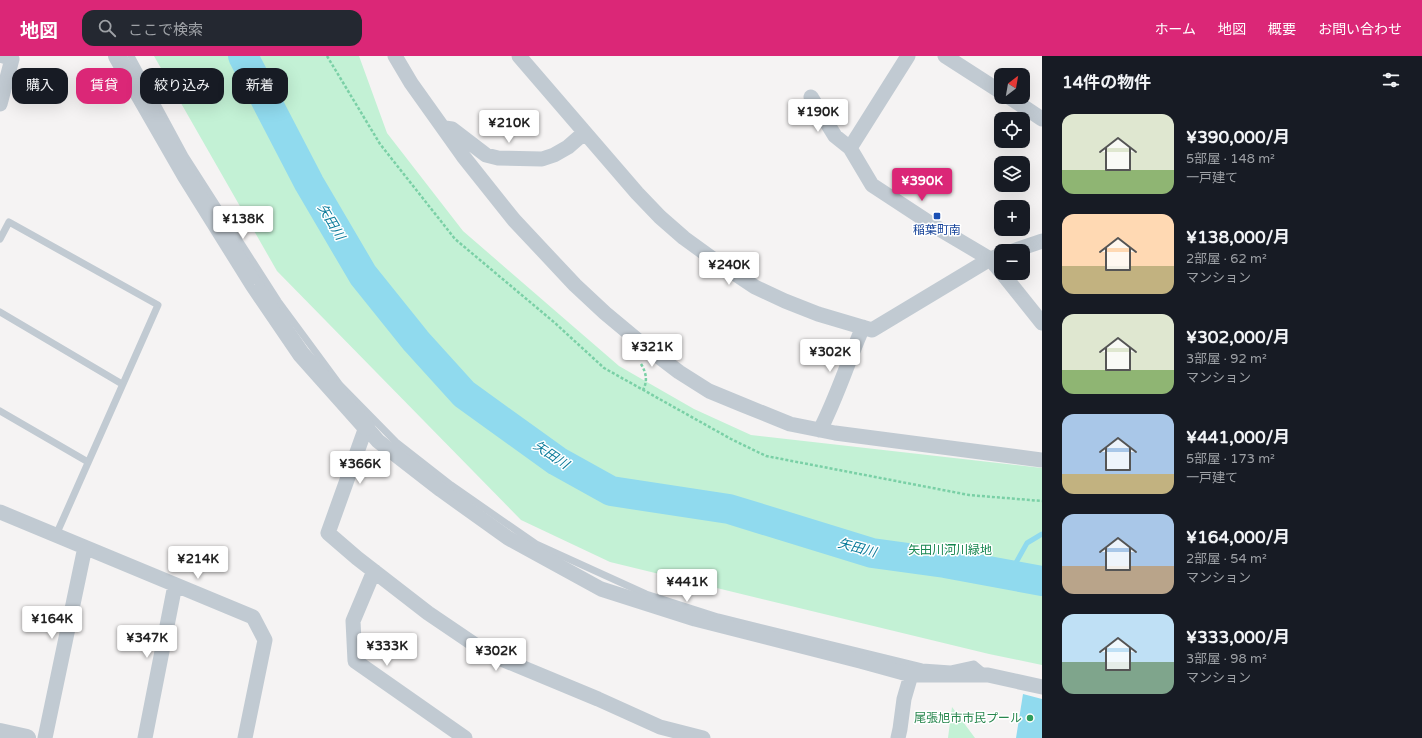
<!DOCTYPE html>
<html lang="ja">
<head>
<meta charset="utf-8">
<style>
	:root { --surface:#171b24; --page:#242831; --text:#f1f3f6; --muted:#9ea1a6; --accent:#db2777 }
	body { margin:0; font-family:"Varela Round","Noto Sans JP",sans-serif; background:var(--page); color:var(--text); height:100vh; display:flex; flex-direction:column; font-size:15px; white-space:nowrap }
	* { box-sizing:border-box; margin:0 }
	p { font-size:13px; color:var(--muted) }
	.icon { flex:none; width:22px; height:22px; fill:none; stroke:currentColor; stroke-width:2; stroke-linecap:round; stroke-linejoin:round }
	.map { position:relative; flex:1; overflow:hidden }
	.drawer { display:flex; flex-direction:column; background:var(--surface); width:380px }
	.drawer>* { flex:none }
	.guide { position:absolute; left:12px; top:12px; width:380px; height:36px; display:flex; gap:8px }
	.needle { width:26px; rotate:31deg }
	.buttons { position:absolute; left:994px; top:12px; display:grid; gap:8px }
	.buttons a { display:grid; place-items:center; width:36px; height:36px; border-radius:8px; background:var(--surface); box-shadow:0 4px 16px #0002; font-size:20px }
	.price { position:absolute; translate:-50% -34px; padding:0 9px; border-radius:4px; background:#fff; color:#222; font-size:13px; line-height:26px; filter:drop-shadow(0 1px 2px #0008) }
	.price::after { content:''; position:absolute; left:50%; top:24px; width:12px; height:9px; margin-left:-6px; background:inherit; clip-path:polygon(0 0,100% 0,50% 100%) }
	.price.current { background:var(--accent); color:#fff }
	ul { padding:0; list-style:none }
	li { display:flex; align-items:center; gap:12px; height:100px; padding:0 20px }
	li span { display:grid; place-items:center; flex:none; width:112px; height:80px; border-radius:12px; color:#555 }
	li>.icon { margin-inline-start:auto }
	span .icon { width:48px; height:48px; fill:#fffc; stroke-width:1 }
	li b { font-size:17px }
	h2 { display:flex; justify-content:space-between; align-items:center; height:48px; padding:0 20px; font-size:17px }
	.chip { padding:0 14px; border-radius:12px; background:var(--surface); box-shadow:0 4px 16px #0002; font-size:14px; line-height:36px }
	.chip.current { background:var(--accent); color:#fff }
	header { display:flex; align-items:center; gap:24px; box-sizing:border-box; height:56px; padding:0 20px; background:var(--accent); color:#fff }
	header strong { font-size:19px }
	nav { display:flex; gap:22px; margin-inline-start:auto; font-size:14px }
	.search { width:280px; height:36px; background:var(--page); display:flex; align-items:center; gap:10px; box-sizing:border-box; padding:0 14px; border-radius:12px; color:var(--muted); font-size:15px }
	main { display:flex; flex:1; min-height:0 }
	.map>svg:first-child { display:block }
</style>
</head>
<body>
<header>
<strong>地図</strong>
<div class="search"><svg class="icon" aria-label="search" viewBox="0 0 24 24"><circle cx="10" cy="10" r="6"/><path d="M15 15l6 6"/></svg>ここで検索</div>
<nav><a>ホーム</a><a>地図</a><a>概要</a><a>お問い合わせ</a></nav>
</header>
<main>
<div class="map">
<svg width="1042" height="682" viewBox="0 0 1042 682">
	<rect width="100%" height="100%" fill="#f5f3f3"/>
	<path fill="#c3f1d5" d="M 154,0 L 359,0 L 387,77 L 463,175 L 619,310 L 694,353 L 751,379 L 1042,412 L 1042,609 L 989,598 L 610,506 L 521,464 L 277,215 Z
		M 952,651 L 975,682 L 948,682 Z"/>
	<path fill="#90daee" d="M 1023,638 L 1042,643 L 1042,682 L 1016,682 Z"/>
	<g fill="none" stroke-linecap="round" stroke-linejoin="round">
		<path stroke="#90daee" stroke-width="5" d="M 1009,519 L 1027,487 L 1042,478"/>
		<path stroke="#90daee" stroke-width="30" d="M 243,0 L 309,127 L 363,219 L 416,285 L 464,338 L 557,405 L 611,435 L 729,453 L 872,497 L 945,507 L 1042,525"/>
		<path stroke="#7ad0a6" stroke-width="2.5" stroke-dasharray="3 2" stroke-linecap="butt" d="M 327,0 L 380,88 L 455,183 L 555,267 L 604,312 L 731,383 L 766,400 L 969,439 L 1042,445
			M 641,308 C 646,316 648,325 643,334"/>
		<path stroke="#c1cad2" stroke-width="7" d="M 131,0 L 185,100 L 278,245 L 340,329 L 396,386 L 451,429 L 536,488 L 646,538 L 718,561 L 922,611 L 951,613 L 974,608 L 986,618
			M 0,183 L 9,166 L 158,249 L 56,479
			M 0,256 L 122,328
			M 0,355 L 88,406"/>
		<path stroke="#c1cad2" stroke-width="15" d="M 395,0 L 411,27 L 463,100 L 514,164 L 575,229 L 605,257 L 641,287 L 679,316 L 709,335 L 743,349 L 790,368 L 835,377 L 1042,404
			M 519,0 L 637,137 L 660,161 L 684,182 L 713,203 L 755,231 L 785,245 L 818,258 L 872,274 L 990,203 L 1001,199
			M 945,0 L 1001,36
			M 811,41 L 835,80 L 850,92 L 872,129 L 936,171 L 990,203 L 1001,216
			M 1009,41 L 1042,63
			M 0,48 L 12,3 L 3,0
			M 445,72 L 452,73 L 486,99 L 498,102 L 542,103 L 554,99 L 568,91 L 584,77
			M 850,92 L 908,0
			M 1013,195 L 1042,185
			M 1002,217 L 1042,267
			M 820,374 C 837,341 848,305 863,271
			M 0,456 L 253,561 L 265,584 L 245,682
			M 374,515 L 353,565 L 355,605 L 465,682
			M 45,682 L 85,491
			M 145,682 L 175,529
			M 703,682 L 660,671 L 598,643 L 487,597 L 428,557 L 357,502 L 328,477 L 366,371 L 378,385 L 441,434 L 508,482 L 601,533 L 695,563 L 860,605 L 911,619 L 988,619 L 1042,631
			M 898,682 L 900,673 L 904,643 L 911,619"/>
		<path stroke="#c1cad2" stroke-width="18" d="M 117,0 L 186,120 L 254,229 L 301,298 L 366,371
			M 0,676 L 27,682"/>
	</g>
	<rect fill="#1a4fb4" stroke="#fff" stroke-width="1.5" x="933" y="156" width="8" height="8" rx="2"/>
	<circle fill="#2e9e5b" stroke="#fff" stroke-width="1.5" cx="1030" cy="662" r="4"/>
	<g text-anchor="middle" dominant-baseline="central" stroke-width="3" stroke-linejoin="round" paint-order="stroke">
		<g font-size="12" fill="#164399" stroke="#fff">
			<text x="937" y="174">稲葉町南</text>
		</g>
		<g font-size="12" fill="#17864f" stroke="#fff">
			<text x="950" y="494">矢田川河川緑地</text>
		</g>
		<g font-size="12" fill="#27864d" stroke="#fff" text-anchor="end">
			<text x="1022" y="662">尾張旭市市民プール</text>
		</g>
		<g font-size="13" font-style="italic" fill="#0c7c9b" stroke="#fff">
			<text transform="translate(331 166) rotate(59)">矢田川</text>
			<text transform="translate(551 399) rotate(34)">矢田川</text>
			<text transform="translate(857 492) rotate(15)">矢田川</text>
		</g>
	</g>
</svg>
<div class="buttons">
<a><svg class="needle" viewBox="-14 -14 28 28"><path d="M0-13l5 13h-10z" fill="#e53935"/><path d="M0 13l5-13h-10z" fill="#9ea1a6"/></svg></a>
<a><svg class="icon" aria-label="locate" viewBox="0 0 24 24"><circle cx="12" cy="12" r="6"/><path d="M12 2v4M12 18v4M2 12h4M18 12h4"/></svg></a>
<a><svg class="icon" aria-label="layers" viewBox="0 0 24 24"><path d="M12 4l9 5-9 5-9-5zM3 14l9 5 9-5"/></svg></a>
<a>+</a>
<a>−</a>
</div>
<b class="price" style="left:818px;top:77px">¥190K</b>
<b class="price" style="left:509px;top:88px">¥210K</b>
<b class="price current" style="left:922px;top:146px">¥390K</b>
<b class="price" style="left:243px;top:184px">¥138K</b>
<b class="price" style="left:729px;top:230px">¥240K</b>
<b class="price" style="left:652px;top:312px">¥321K</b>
<b class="price" style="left:830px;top:317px">¥302K</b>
<b class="price" style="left:360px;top:429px">¥366K</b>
<b class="price" style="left:198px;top:524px">¥214K</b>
<b class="price" style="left:687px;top:547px">¥441K</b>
<b class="price" style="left:52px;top:584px">¥164K</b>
<b class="price" style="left:147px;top:603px">¥347K</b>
<b class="price" style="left:387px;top:611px">¥333K</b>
<b class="price" style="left:496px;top:616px">¥302K</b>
<div class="guide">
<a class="chip">購入</a>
<a class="chip current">賃貸</a>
<a class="chip">絞り込み</a>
<a class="chip">新着</a>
</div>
</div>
<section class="drawer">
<h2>14件の物件<svg class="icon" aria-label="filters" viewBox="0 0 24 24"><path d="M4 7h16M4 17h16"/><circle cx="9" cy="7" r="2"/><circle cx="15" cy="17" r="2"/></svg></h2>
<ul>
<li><span style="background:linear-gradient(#dfe7d0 70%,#8fb573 0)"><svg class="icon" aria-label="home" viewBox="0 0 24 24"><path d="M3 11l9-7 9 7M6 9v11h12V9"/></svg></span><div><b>¥390,000/月</b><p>5部屋 · 148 m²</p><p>一戸建て</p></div></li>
<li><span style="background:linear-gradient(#ffd9b3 65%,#c2b280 0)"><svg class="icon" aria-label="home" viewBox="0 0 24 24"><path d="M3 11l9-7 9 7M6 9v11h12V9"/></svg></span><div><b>¥138,000/月</b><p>2部屋 · 62 m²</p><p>マンション</p></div></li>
<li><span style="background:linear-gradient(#dfe7d0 70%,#8fb573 0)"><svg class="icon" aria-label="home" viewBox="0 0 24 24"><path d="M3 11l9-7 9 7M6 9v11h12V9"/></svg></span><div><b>¥302,000/月</b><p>3部屋 · 92 m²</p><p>マンション</p></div></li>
<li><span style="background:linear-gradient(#a9c7e8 75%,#c2b280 0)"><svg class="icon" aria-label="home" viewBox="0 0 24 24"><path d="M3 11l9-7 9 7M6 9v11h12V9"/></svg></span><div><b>¥441,000/月</b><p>5部屋 · 173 m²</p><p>一戸建て</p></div></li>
<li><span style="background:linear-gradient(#a9c7e8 65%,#b9a48a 0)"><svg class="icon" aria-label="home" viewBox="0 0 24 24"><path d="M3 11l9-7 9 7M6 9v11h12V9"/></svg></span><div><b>¥164,000/月</b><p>2部屋 · 54 m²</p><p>マンション</p></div></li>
<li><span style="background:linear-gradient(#bfe0f5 60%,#7fa58c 0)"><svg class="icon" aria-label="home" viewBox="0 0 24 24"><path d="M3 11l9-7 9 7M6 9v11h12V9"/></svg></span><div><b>¥333,000/月</b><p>3部屋 · 98 m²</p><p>マンション</p></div></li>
</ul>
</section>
</main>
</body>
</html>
